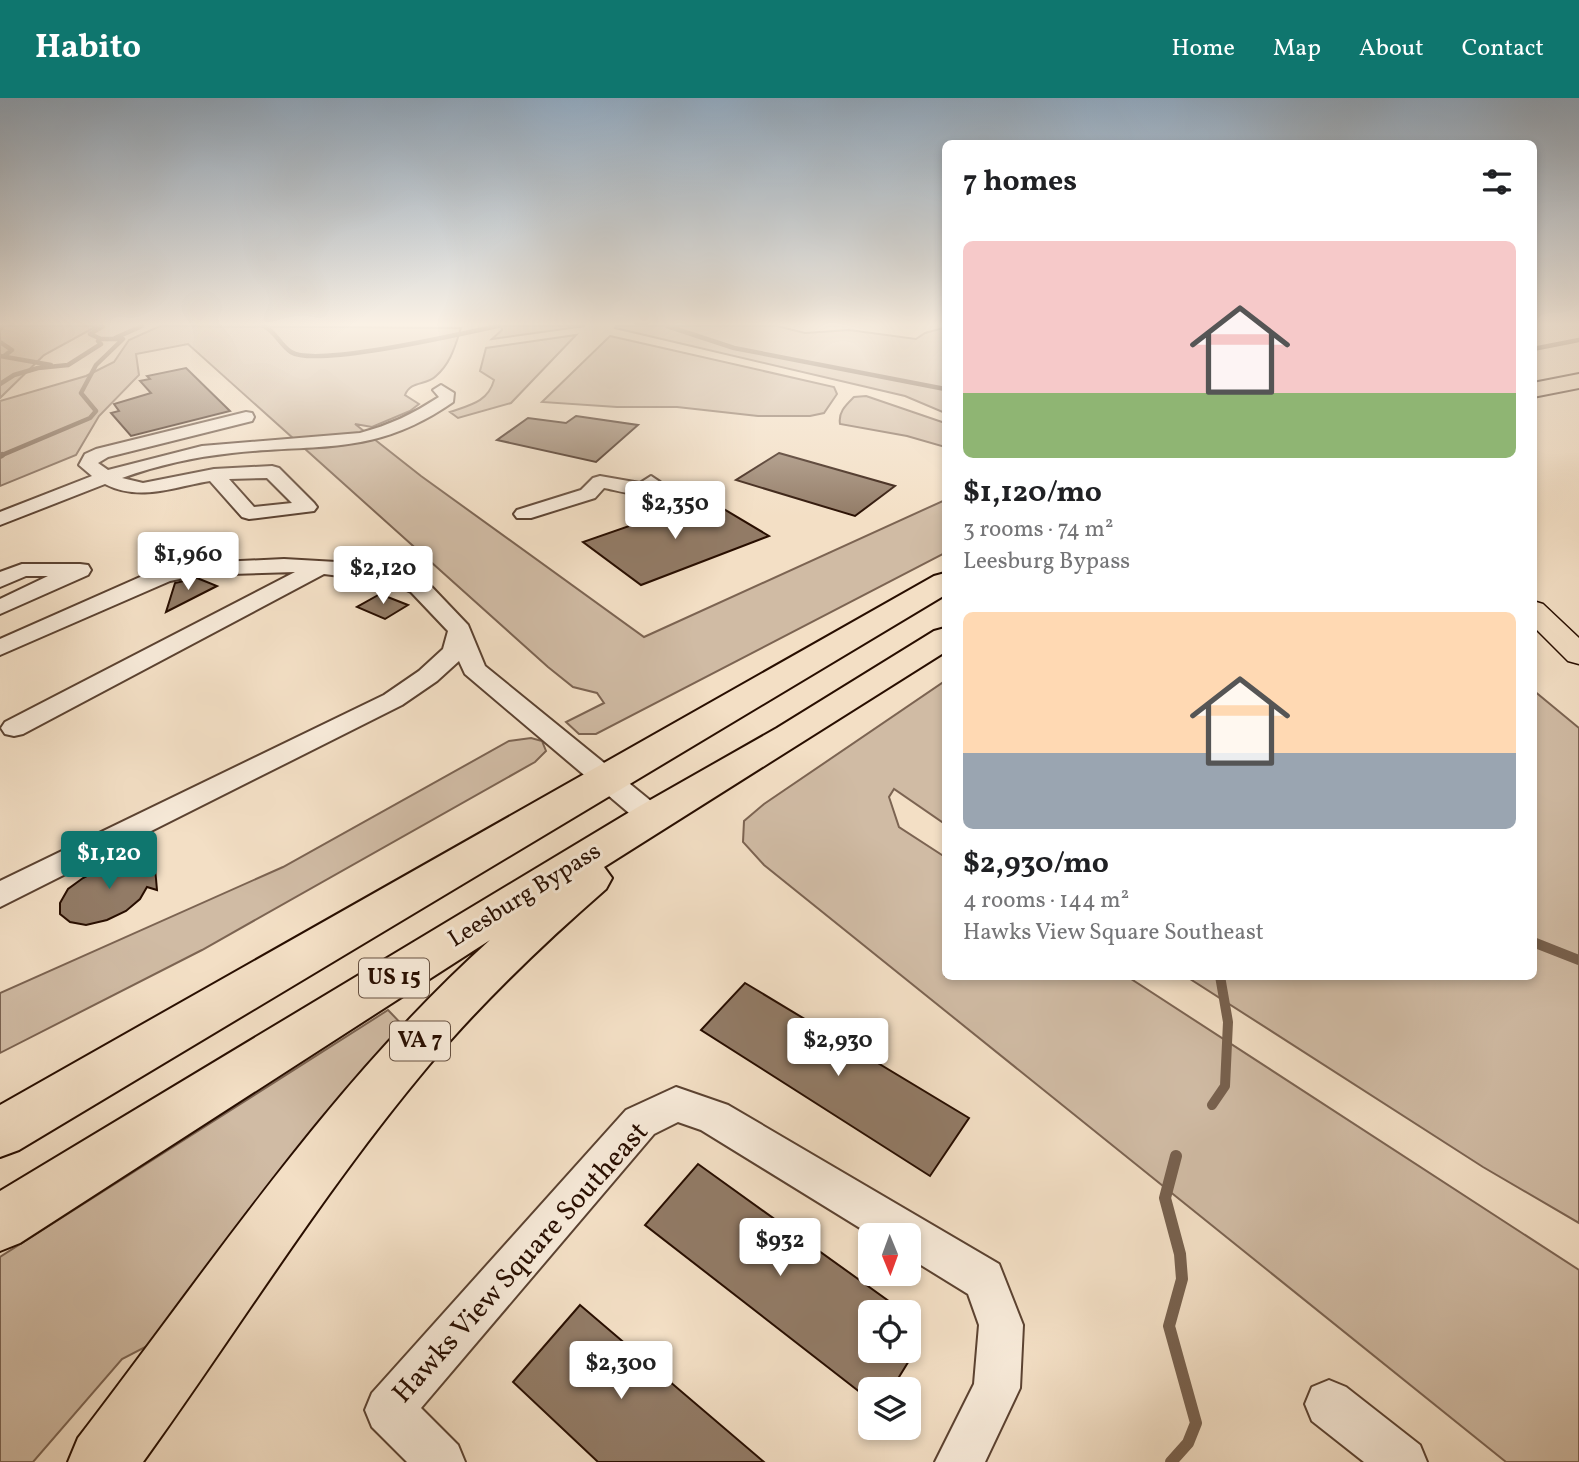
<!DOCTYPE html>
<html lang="en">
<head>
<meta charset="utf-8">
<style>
	:root { --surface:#fff; --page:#f2f2f2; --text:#202124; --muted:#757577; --accent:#0f766e }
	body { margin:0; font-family:Vollkorn,serif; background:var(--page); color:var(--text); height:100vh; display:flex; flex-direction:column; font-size:26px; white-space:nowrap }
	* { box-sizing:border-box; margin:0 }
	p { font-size:23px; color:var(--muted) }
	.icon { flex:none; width:38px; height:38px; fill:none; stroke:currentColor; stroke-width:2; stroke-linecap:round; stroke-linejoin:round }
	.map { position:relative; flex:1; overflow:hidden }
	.side { position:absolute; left:942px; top:42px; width:595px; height:840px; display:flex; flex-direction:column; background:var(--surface); border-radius:10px; box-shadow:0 4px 10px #0003 }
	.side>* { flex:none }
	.needle { width:46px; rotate:179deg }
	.tools { position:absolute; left:858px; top:1125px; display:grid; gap:14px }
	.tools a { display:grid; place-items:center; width:63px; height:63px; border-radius:10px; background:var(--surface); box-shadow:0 4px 10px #0003; font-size:35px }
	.price { position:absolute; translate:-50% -60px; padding:0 16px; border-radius:7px; background:#fff; color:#222; font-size:23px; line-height:46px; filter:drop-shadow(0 2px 4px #0008) }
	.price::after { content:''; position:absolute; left:50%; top:42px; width:21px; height:16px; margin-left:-10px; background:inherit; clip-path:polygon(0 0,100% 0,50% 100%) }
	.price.selected { background:var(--accent); color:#fff }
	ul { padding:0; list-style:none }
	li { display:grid; align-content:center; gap:14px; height:371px; padding:0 21px }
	li span { display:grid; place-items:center; height:217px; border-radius:10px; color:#555 }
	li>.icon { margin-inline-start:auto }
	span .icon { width:126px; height:126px; fill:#fffc; stroke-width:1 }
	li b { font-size:30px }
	h2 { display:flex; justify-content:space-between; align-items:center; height:84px; padding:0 21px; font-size:30px }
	header { display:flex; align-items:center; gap:42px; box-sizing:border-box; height:98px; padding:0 35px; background:var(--accent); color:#fff }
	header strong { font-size:33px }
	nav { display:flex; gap:38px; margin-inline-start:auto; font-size:24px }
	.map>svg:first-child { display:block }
</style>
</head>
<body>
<header>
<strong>Habito</strong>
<nav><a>Home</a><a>Map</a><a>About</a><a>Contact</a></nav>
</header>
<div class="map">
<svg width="1579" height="1364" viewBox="0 0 1579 1364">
	<rect width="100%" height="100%" fill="#f3dfc5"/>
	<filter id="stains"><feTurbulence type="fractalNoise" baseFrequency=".00286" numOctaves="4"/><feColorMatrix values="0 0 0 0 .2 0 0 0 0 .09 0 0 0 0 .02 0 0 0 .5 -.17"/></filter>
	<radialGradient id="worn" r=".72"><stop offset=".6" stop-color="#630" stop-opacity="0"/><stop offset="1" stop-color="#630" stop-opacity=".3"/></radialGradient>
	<path fill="#d0bba4" stroke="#7c6452" stroke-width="2" d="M 0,228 L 97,228 L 44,257 L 0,300 Z
		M 160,228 L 461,230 C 455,248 451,265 436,278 C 426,288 411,282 405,297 L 419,306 L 410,313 L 372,329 L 355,326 L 421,378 L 644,539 L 945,402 L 945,455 L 596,636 L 579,636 L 566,624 L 604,605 L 597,595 L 573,589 L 548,569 L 188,246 L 136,256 L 139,277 L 99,318 L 76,357 L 0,388 L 0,303 L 86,278 L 114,264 L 129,242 Z
		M 501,228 L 585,228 L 492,241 L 502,232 Z
		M 616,228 L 777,228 L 805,235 L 849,232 L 916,241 L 925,235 L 943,230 L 945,315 L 905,298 L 615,230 Z
		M 576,237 L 511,305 L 458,320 L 450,314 C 470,307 488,304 494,282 L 480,273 L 486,250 Z
		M 610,238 L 834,289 L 837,296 L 824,315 L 810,318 L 758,318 L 677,309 L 617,309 L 542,304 Z
		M 866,298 L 945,325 L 945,349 L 907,338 L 840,326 C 838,314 846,307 854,299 Z
		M 945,583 L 945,726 L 894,691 L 889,699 L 899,729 L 945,759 L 945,878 L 1128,879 L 1579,1172 L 1579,1364 L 1506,1364 L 764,767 L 743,744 L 744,723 L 764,706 Z
		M 1533,592 L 1579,630 L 1579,1125 L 1483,1069 L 1187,879 L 1533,878 Z
		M 531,640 L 542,643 L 546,653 L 535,664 L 202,852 L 0,955 L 0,895 L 283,769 L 509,643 Z
		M 388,912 L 411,936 L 155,1244 L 122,1261 L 33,1364 L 0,1364 L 0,1159 Z"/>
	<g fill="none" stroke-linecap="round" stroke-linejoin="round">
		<path stroke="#78614e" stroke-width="4.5" d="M 264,228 C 276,234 280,247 291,254 C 316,270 463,235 498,228
			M 667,228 L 734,250 L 945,291
			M 0,231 L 2,228
			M 115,240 L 142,228
			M 0,244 L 12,252 L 4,258
			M 1533,251 L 1579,242
			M 0,258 L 51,267
			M 0,286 L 14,277 L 38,270 L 68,267 L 101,246 L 98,243 L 101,241 L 90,236 L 103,228
			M 0,358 L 90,320 L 96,313 L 81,295 L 96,267 L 123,241 L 101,241"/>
		<path stroke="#78614e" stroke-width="6" d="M 0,358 L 2,357"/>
		<path stroke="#78614e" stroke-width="10" d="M 1533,844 L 1579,862
			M 1212,1007 L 1225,988 L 1228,924 L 1220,878"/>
		<path stroke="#78614e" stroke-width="12" d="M 1171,1364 L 1188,1345 L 1196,1325 L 1169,1228 L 1182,1181 L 1180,1156 L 1165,1100 L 1176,1058"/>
	</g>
	<path fill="#927b66" stroke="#280e00" stroke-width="2" d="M 186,270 L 230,313 L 131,338 L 111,315 L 119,313 L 114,306 L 151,295 L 140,283 L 150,281 L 147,278 Z
		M 576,318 L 638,327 L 596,364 L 497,342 L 528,320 L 566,325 Z
		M 779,355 L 895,388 L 855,418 L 736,382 Z
		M 707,401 L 769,438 L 641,487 L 583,444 Z
		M 197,480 L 217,488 L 166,514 L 175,485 Z
		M 380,496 L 408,507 L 385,521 L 357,509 Z
		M 153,747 L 157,792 L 147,789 L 140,801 L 126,813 L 107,822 L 86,827 L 70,824 L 60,816 L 60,805 L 68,791 L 83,780 L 102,770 L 137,762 Z
		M 745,885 L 969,1020 L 930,1078 L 701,932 Z
		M 698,1066 L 904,1214 L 870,1214 L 870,1253 L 915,1253 L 891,1292 L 870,1292 L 870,1302 L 645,1127 Z
		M 580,1207 L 764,1364 L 598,1364 L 513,1284 Z"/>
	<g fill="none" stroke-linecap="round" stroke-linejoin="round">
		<g stroke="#5b4231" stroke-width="4">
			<path id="minor" d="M 441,287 L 454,295 L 453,304 C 374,359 320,345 232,355 C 194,359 158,367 122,380 L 143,385 L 214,371 L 272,368 L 279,370 L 314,405 L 317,409 L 314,413 L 249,421 L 242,419 L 210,383 C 173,389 140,404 105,386 L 0,427 L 0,414 L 92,378 L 79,367 L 85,356 L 96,351 L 246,314 L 252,315 L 254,319 L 252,323 L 108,359 L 98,365 L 108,372 L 202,348 L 360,335 C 390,327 413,316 439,299 L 433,292 ZM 267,380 L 292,405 L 254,409 L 229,381 Z
				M 600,378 L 640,385 L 651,378 L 660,384 C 646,403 625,394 604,390 L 595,400 L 531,420 L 517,420 L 514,416 L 517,412 L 581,392 L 593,380 Z
				M 284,461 L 354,465 L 402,473 L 427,484 L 468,527 L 485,568 L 662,712 L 667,719 L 662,726 L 652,729 L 642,726 L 465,576 L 459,563 L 437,583 L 402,607 L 0,809 L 0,783 L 384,597 L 419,573 L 443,551 L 448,533 L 411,494 L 388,484 L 324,476 L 23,636 L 14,638 L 5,636 L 1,630 L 5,624 L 295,474 L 198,477 L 170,483 L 0,557 L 0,541 L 156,472 L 198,465 Z
				M 22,466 L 80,466 L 88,467 L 91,472 L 88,477 L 0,516 L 0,501 L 48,478 L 26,478 L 0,489 L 0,474 Z
				M 676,989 L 728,1007 L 999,1166 L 1023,1227 L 1020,1290 L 985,1364 L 935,1364 L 974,1286 L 979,1227 L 968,1196 L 908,1159 L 908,1138 L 873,1138 L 701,1032 L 678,1024 L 654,1036 L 421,1310 L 458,1347 L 465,1364 L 407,1364 L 372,1329 L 365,1312 L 372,1295 L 626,1012 Z
				M 1329,1282 L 1346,1289 L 1420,1347 L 1427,1364 L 1364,1364 L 1312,1323 L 1305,1306 L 1312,1289 Z"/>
		</g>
		<g stroke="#280e00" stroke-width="3">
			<path id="major" d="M 1533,503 L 1543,506 L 1579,540 L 1579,566 L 1568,563 L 1533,528 Z"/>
		</g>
		<g stroke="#280e00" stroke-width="4">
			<path id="highway" d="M 1579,276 L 1579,290 L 1533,299 L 1533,285 Z
				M 945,475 L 945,497 L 19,1052 L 0,1059 L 0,1007 L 934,478 Z
				M 945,530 L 945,554 L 604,769 L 612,780 L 606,791 C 543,846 483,903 429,967 C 324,1092 238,1232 143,1364 L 68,1364 L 78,1340 C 209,1170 329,987 490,842 L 20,1145 L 0,1153 L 0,1093 L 638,709 L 777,630 L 934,533 Z"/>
		</g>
		<use href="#minor" fill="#f7ead9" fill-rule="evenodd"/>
		<use href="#major" fill="#f3dfc5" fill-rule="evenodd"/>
		<use href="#highway" fill="#f3dfc5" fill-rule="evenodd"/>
	</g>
	<linearGradient id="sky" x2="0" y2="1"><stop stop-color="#91a9bf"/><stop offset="0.54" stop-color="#faf1e5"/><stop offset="1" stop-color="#faf1e5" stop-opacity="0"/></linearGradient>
	<rect width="1579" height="419" fill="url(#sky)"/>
	<g text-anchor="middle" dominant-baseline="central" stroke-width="6" stroke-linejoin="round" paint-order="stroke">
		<g fill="#f7ead9" stroke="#665041" stroke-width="2">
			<rect x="359" y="860.5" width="70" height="39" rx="5"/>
			<rect x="390" y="923.5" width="60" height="39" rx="5"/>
		</g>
		<g font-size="23" font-weight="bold" fill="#280e00">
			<text x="394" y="880">US 15</text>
			<text x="420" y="943">VA 7</text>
		</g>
		<g font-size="24" fill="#280e00" stroke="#f7ead9">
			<text transform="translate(525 798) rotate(-32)">Leesburg Bypass</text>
		</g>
		<g font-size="28" fill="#280e00" stroke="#f7ead9">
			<text transform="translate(521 1165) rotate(-48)">Hawks View Square Southeast</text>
		</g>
	</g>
	<rect width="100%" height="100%" filter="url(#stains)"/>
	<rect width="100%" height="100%" fill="url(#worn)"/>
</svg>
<div class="tools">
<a><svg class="needle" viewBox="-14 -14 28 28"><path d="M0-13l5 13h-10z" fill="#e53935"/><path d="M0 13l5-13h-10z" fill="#757577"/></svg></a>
<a><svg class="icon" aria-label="locate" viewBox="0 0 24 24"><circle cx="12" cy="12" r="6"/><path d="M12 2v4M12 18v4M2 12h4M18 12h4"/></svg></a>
<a><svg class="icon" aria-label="layers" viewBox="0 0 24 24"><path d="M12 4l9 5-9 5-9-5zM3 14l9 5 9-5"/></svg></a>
</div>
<b class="price" style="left:675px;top:443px">$2,350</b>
<b class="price" style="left:188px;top:494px">$1,960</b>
<b class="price" style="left:383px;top:508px">$2,120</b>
<b class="price selected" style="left:109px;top:793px">$1,120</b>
<b class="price" style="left:838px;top:980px">$2,930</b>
<b class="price" style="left:780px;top:1180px">$932</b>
<b class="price" style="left:621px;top:1303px">$2,300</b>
<section class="side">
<h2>7 homes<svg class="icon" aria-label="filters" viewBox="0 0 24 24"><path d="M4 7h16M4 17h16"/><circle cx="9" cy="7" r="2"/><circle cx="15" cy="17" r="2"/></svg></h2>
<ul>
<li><span style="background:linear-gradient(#f6c9c9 70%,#8fb573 0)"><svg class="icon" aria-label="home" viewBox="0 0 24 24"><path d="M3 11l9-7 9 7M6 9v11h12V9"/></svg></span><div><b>$1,120/mo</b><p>3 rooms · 74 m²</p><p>Leesburg Bypass</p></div></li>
<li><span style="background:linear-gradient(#ffd9b3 65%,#9aa5b1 0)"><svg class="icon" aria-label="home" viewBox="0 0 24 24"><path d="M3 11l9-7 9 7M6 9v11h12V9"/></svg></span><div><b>$2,930/mo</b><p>4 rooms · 144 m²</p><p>Hawks View Square Southeast</p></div></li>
</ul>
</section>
</div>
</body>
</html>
